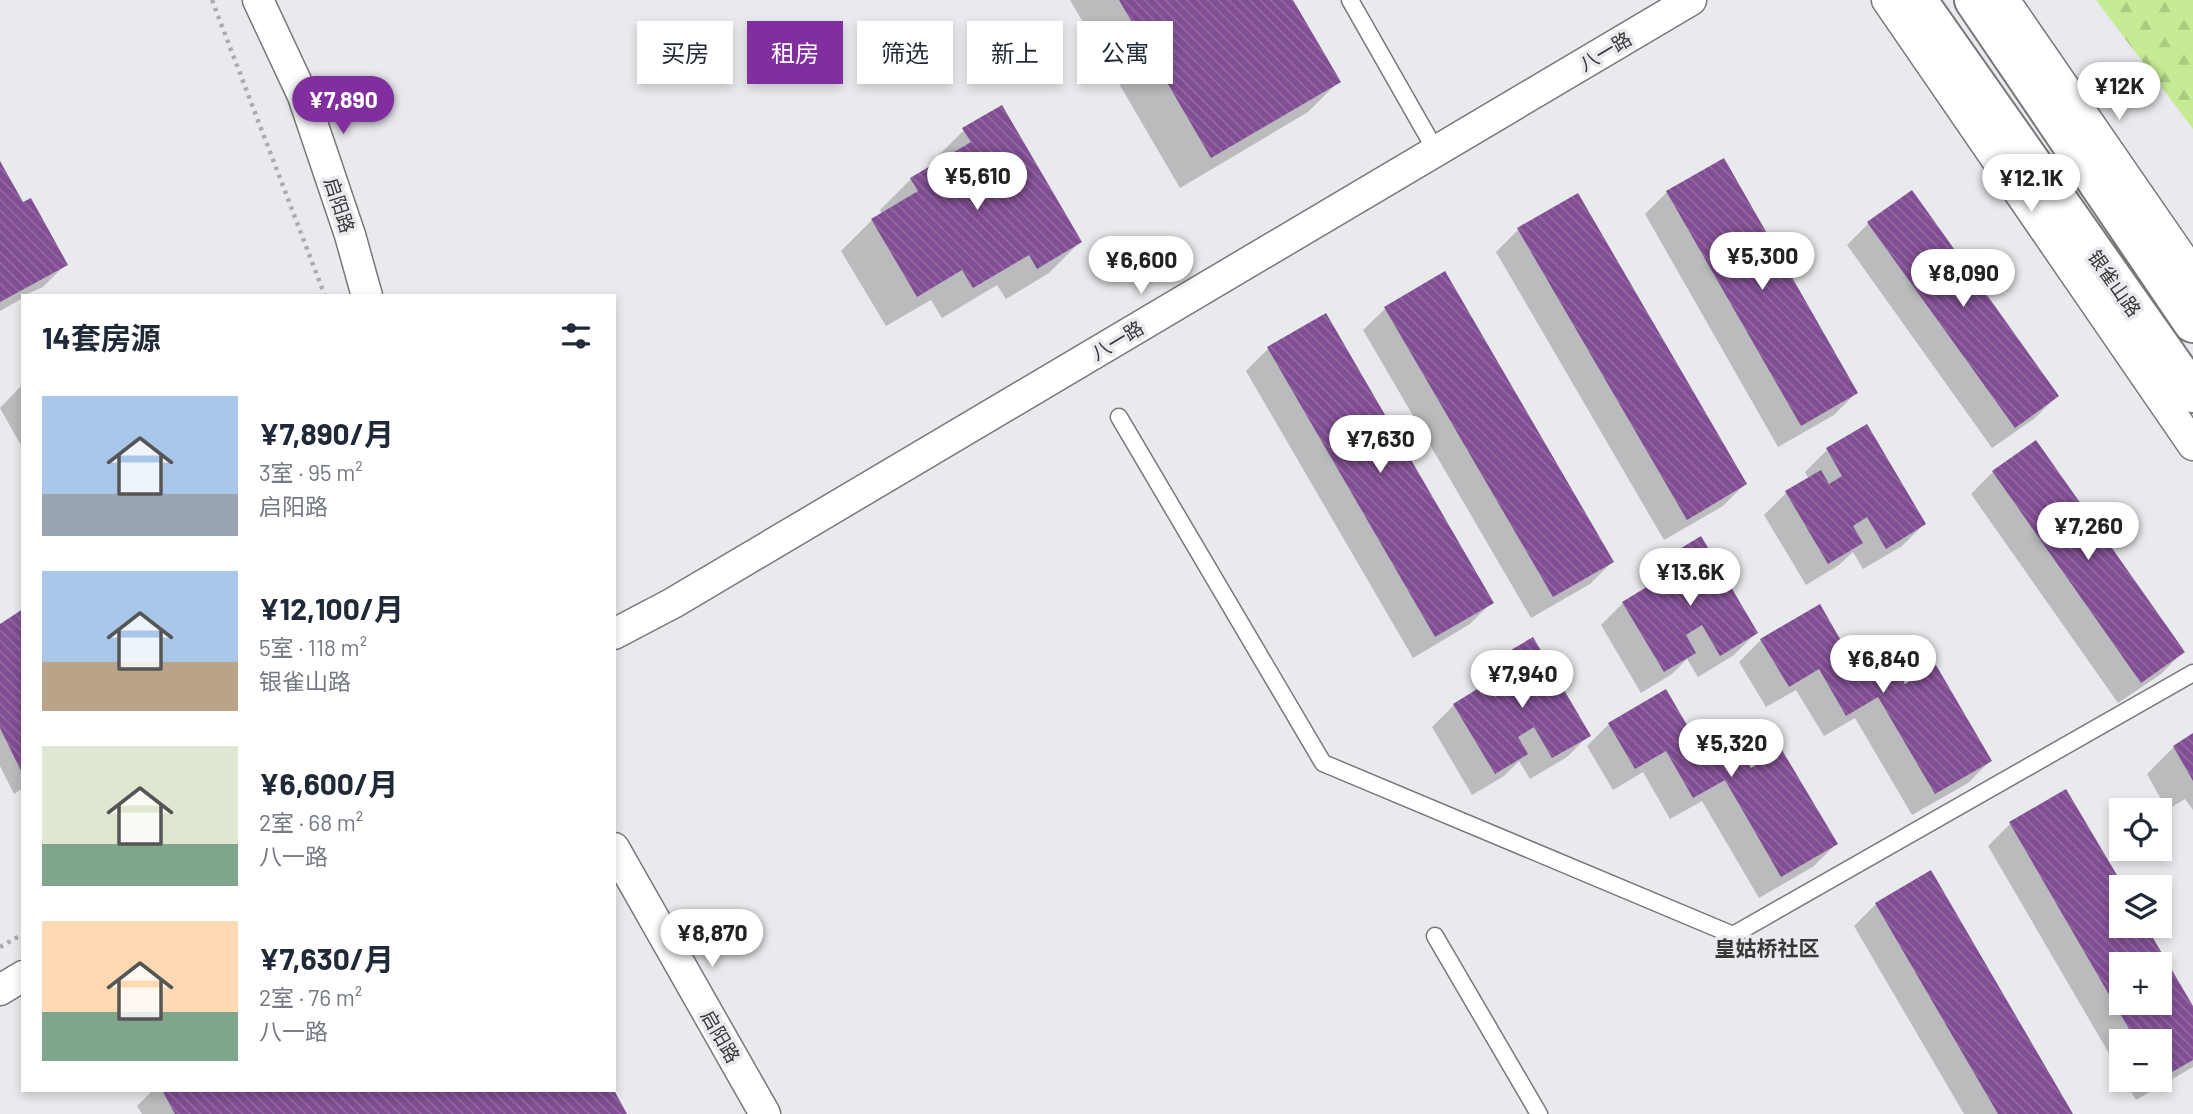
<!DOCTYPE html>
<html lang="zh">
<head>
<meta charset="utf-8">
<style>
	:root { --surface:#fff; --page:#f2f2f3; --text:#1f2937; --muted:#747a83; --accent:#812e9e }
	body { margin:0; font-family:Barlow,"Noto Sans SC",sans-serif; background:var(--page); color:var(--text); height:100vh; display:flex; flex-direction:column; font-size:26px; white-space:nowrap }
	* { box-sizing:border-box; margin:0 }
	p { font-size:23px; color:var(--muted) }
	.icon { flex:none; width:38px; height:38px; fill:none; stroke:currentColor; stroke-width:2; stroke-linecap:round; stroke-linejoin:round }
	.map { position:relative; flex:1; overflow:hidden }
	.drawer { position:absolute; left:21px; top:294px; width:595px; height:798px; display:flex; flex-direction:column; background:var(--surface); border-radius:0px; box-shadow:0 4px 10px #0003 }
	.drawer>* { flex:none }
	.guide { position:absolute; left:637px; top:21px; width:665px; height:63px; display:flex; gap:14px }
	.fabs { position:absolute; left:2109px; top:798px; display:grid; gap:14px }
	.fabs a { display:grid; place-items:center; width:63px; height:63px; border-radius:0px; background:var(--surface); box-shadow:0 4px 10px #0003; font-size:35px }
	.price { position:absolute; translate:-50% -60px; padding:0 16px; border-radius:24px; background:#fff; color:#222; font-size:23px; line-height:46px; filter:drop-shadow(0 2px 4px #0008) }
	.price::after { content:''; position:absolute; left:50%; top:42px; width:21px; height:16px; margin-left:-10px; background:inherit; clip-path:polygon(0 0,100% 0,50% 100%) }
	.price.active { background:var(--accent); color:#fff }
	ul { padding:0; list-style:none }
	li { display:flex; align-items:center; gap:21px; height:175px; padding:0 21px }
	li span { display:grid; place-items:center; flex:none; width:196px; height:140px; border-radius:0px; color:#555 }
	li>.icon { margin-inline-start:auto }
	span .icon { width:84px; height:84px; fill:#fffc; stroke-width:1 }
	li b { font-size:30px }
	h2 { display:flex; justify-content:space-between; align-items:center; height:84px; padding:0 21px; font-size:30px }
	.chip { padding:0 24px; border-radius:0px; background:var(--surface); box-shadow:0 4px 10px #0003; font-size:24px; line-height:63px }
	.chip.active { background:var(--accent); color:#fff }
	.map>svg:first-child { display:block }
</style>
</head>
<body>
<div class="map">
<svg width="2193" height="1114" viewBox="0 0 2193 1114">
	<defs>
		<pattern id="forest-firs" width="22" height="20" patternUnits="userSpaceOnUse" patternTransform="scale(1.75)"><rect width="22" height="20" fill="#c5eb94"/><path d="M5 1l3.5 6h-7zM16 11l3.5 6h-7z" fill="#aaca80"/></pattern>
		<pattern id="building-back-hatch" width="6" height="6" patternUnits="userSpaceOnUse" patternTransform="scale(1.75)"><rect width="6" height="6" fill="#814d93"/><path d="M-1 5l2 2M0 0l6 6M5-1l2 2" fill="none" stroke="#926a9f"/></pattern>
	</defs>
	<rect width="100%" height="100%" fill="#e9eaed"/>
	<path fill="url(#forest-firs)" d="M 2096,0 L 2193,0 L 2193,129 Z"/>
	<path fill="#0003" fill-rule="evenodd" d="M 1070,0 L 1291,0 L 1339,81 L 1308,112 L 1180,188 Z
		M 964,130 L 1080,242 L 1049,273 L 1006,299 L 997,285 L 942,318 L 931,300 L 886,326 L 841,251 L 872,220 L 882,214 L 880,210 L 911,179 L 935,165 L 933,161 Z
		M 0,165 L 22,205 L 65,265 L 43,287 L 23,296 L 23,298 L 0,311 Z
		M 1667,192 L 1856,393 L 1834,415 L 1778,447 L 1645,214 Z
		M 1869,223 L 2057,396 L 2035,418 L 1992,448 L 1847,245 Z
		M 1518,230 L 1745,484 L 1723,506 L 1664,540 L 1496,252 Z
		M 1386,308 L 1612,562 L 1590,584 L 1531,618 L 1363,330 Z
		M 1325,315 L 1492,602 L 1470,624 L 1413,658 L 1246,371 L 1268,349 Z
		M 23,384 L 23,449 L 0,408 Z
		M 1827,450 L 1924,524 L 1902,546 L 1863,569 L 1853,552 L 1839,565 L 1806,585 L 1764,515 L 1786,493 L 1809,479 L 1805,472 Z
		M 1993,472 L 2183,652 L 2161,674 L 2118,703 L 1971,494 Z
		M 1664,560 L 1756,633 L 1734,655 L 1698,677 L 1687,659 L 1672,674 L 1641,693 L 1601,625 L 1623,603 L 1646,589 L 1642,582 Z
		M 23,611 L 23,788 L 14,794 L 0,766 L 0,626 Z
		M 1761,640 L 1904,686 L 1990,761 L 1968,783 L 1912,815 L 1855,718 L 1824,736 L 1796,690 L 1766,707 L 1739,662 Z
		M 1495,662 L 1589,735 L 1567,757 L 1530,779 L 1519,761 L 1504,776 L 1472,795 L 1432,727 L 1454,705 L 1478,691 L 1473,684 Z
		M 1609,724 L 1693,739 L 1750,771 L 1836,844 L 1814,866 L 1759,898 L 1702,801 L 1670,819 L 1643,772 L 1613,790 L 1587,746 Z
		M 2193,735 L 2193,810 L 2185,799 L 2167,810 L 2147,774 L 2174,747 Z
		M 2066,791 L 2122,887 L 2121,926 L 2144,926 L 2193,1010 L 2193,1067 L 2136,1100 L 2124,1080 L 2160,1080 L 2160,1041 L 2121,1041 L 2121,1074 L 1988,846 L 2010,824 ZM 2121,964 L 2160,964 L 2160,1003 L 2121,1003 Z
		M 1876,904 L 2071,1114 L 1964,1114 L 1854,926 Z
		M 153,1090 L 612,1090 L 625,1114 L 142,1114 L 137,1106 Z"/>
	<path fill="url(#building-back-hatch)" fill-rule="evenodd" d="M 1119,0 L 1293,0 L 1341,82 L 1211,158 Z
		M 1002,105 L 1082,242 L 1037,269 L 1029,255 L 973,288 L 962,270 L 917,297 L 871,219 L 918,191 L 910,178 L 971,142 L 962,128 Z
		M 1724,158 L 1858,393 L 1801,426 L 1666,191 Z
		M 0,161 L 23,202 L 31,198 L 68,265 L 0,302 Z
		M 1912,190 L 2059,396 L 2015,428 L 1867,222 Z
		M 1578,193 L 1747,484 L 1687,520 L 1517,228 Z
		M 1445,271 L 1614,562 L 1553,597 L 1384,307 Z
		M 1326,313 L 1494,603 L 1435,637 L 1267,347 Z
		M 1867,424 L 1926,524 L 1886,549 L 1867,517 L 1853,526 L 1863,543 L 1828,564 L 1785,491 L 1821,470 L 1829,484 L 1842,476 L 1826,448 Z
		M 2036,440 L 2185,652 L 2141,683 L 1992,471 Z
		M 1701,536 L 1758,633 L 1720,656 L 1702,625 L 1686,635 L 1696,653 L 1664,672 L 1622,602 L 1655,582 L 1663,595 L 1679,586 L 1663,559 Z
		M 1820,604 L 1848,653 L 1876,636 L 1905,684 L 1936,665 L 1992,761 L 1935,794 L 1878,697 L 1846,716 L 1819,669 L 1789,687 L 1760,639 Z
		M 23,609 L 23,775 L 0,728 L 0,624 Z
		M 1533,637 L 1591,736 L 1552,758 L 1534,727 L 1518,737 L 1528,754 L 1495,774 L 1453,704 L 1487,683 L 1495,697 L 1510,688 L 1494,660 Z
		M 1666,689 L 1694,737 L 1723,720 L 1751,768 L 1782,750 L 1838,844 L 1781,877 L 1725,780 L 1693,798 L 1666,751 L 1635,769 L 1608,723 Z
		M 2193,733 L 2193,781 L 2173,746 Z
		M 2066,789 L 2124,887 L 2121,887 L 2121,926 L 2146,926 L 2193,1006 L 2193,1060 L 2160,1079 L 2160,1041 L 2136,1041 L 2009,822 ZM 2121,964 L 2160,964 L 2160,1003 L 2121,1003 Z
		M 1931,870 L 2073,1114 L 1998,1114 L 1875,903 Z
		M 162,1090 L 614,1090 L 627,1114 L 175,1114 Z"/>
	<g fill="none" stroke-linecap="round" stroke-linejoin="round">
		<g stroke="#77787a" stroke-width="19">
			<path id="lane" d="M 1350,0 L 1436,151
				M 1119,417 L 1323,763 L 1733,935 L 2193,673
				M 1435,936 L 1539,1114"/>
		</g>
		<g stroke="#77787a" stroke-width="33">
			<path id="street" d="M 258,0 L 303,96 L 350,235 L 367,296
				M 1887,0 L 2193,445
				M 2004,0 L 2193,274
				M 614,634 L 673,603 L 1691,0
				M 614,848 L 765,1114
				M 0,990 L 23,976"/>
		</g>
		<g stroke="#77787a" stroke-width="42">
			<path id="secondary" d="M 1917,0 L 2193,393
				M 1974,0 L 2193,323"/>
		</g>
		<path stroke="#abacae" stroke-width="4.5" stroke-dasharray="3.5 5" stroke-linecap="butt" d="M 212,0 L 325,296
			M 0,947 L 23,934"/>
		<use href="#lane" stroke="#fff" stroke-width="16"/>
		<use href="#street" stroke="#fff" stroke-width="30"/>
		<use href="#secondary" stroke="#fff" stroke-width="38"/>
	</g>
	<g text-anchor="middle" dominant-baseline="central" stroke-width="7" stroke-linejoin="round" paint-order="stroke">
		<g font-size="19" fill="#383839" stroke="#e9eaed">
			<text transform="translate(1605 51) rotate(-31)">八一路</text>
			<text transform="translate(340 205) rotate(72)">启阳路</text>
			<text transform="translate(2115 283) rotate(55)">银雀山路</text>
			<text transform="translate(1117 340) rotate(-31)">八一路</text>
			<text transform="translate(721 1036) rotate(60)">启阳路</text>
		</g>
		<g font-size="21" font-weight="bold" fill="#383839" stroke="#e9eaed">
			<text x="1767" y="947">皇姑桥社区</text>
		</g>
	</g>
</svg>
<div class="fabs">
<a><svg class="icon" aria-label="locate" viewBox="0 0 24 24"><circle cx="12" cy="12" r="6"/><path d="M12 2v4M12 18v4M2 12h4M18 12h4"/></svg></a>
<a><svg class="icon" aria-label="layers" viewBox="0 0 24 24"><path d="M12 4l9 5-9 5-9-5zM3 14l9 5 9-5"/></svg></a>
<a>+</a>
<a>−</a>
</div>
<b class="price" style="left:2119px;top:122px">¥12K</b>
<b class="price active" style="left:343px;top:136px">¥7,890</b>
<b class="price" style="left:977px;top:212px">¥5,610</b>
<b class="price" style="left:2031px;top:214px">¥12.1K</b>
<b class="price" style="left:1762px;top:292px">¥5,300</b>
<b class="price" style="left:1141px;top:296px">¥6,600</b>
<b class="price" style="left:1963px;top:309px">¥8,090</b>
<b class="price" style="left:1380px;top:475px">¥7,630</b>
<b class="price" style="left:2088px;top:562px">¥7,260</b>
<b class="price" style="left:1690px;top:608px">¥13.6K</b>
<b class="price" style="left:1883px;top:695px">¥6,840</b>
<b class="price" style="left:1522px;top:710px">¥7,940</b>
<b class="price" style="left:1731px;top:779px">¥5,320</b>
<b class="price" style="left:712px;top:969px">¥8,870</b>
<div class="guide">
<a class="chip">买房</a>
<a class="chip active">租房</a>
<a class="chip">筛选</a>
<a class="chip">新上</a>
<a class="chip">公寓</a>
</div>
<section class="drawer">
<h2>14套房源<svg class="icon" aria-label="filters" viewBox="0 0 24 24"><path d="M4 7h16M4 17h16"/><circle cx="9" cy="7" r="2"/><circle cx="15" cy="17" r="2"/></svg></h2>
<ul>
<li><span style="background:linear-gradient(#a9c7e8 70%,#9aa5b1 0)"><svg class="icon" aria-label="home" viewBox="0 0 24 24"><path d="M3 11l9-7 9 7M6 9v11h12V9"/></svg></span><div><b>¥7,890/月</b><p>3室 · 95 m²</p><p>启阳路</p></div></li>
<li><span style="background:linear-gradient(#a9c7e8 65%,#b9a48a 0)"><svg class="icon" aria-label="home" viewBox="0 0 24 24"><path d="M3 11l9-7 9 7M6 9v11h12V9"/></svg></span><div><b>¥12,100/月</b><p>5室 · 118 m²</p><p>银雀山路</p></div></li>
<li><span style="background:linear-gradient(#dfe7d0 70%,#7fa58c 0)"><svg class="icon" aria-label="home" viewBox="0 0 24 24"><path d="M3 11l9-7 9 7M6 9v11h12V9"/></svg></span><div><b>¥6,600/月</b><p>2室 · 68 m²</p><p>八一路</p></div></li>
<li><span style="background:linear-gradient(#ffd9b3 65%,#7fa58c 0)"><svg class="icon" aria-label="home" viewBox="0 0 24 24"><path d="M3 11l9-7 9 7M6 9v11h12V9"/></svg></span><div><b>¥7,630/月</b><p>2室 · 76 m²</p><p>八一路</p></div></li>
</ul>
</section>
</div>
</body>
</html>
